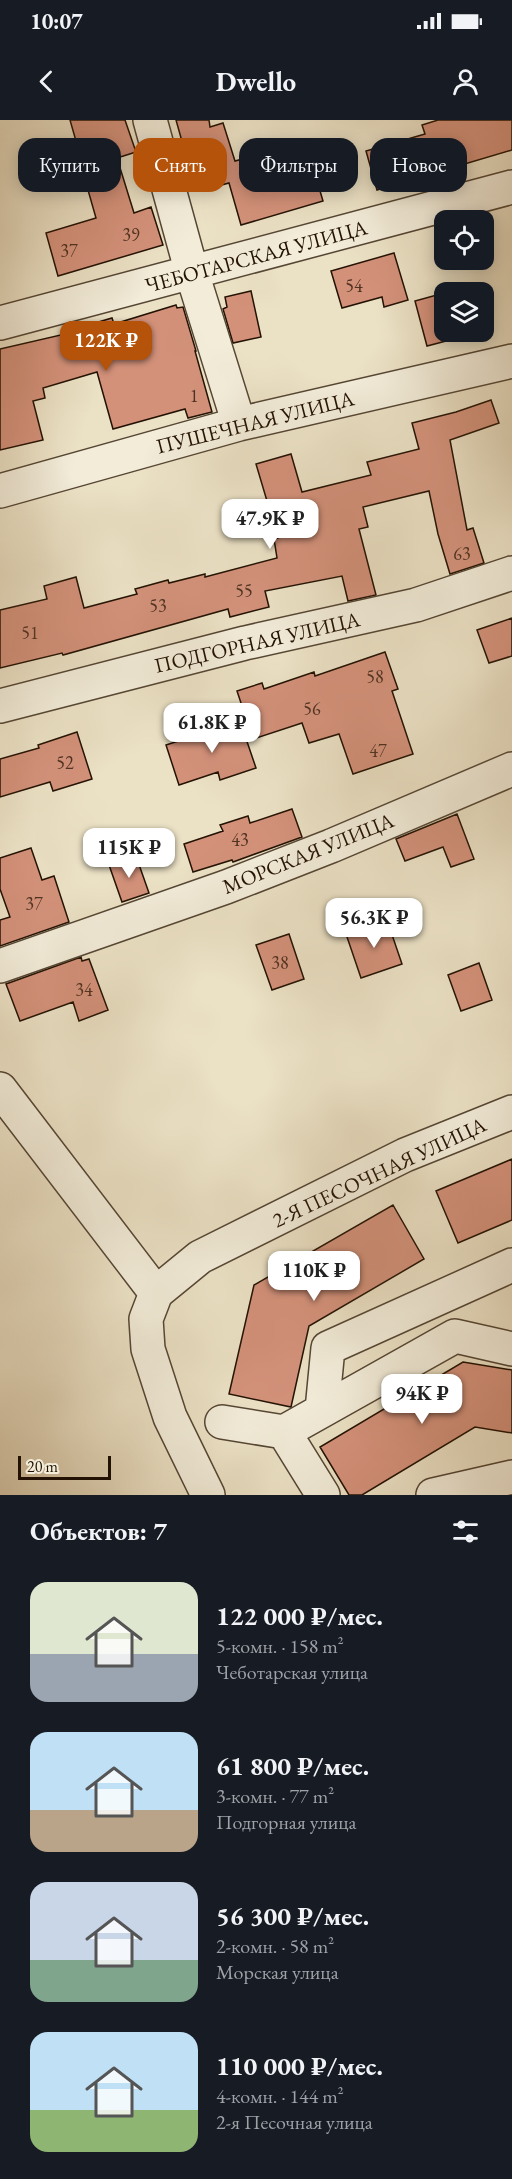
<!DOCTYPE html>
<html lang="ru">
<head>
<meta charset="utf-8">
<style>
	:root { --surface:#171b24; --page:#20242c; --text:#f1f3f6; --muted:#9ea1a6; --accent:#b45309 }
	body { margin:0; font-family:"EB Garamond",serif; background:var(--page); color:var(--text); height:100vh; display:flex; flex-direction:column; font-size:22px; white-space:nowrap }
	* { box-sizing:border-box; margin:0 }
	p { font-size:20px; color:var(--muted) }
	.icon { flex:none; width:33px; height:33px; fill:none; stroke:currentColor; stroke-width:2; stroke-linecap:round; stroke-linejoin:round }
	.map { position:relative; height:1375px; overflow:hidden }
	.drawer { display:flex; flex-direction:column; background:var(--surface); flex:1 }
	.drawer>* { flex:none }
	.hud { position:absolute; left:18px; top:18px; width:477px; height:54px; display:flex; gap:12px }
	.controls { position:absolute; left:434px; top:90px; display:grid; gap:12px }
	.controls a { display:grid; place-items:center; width:60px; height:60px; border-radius:12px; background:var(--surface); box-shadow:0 3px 15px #0003; font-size:30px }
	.scale { position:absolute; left:18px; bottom:15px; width:93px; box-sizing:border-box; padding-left:6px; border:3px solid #231203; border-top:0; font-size:16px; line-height:21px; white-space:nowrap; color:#231203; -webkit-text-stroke:4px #f2ecd9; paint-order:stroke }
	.price { position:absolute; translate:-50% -51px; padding:0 14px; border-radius:12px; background:#fff; color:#222; font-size:20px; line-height:39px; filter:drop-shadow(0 2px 3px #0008) }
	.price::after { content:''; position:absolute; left:50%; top:36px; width:18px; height:14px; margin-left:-9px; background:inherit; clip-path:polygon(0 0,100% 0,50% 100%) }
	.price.on { background:var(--accent); color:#fff }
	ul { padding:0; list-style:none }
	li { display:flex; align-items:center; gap:18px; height:150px; padding:0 30px }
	li span { display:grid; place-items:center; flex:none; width:168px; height:120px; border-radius:18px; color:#555 }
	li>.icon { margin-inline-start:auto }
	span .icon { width:72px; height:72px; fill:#fffc; stroke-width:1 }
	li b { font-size:26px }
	h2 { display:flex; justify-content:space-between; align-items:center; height:72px; padding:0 30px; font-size:26px }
	.pill { padding:0 21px; border-radius:18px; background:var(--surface); box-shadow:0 3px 15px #0003; font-size:21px; line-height:54px }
	.pill.on { background:var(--accent); color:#fff }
	.status { display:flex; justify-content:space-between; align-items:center; height:42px; padding:0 30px; background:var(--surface); direction:ltr }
	.status svg { height:16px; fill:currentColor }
	header { display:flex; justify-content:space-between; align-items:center; height:78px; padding:0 30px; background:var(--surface); font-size:27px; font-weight:700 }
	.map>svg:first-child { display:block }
</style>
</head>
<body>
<div class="status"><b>10:07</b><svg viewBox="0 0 49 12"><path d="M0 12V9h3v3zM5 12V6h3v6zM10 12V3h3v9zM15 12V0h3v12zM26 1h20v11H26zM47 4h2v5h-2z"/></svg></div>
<header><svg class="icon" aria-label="back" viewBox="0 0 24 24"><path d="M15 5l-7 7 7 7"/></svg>Dwello<svg class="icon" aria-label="person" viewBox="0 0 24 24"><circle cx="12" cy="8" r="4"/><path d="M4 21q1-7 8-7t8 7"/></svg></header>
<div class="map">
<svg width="512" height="1375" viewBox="0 0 512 1375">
	<rect width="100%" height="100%" fill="#ebe1c5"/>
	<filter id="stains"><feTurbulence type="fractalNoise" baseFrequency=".00333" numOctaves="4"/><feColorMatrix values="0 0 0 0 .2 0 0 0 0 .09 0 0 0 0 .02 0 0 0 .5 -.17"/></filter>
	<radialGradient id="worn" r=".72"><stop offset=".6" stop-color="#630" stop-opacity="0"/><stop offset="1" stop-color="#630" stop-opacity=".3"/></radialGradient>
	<path fill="#d3917a" stroke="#231203" stroke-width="1.5" d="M 70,0 L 125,0 L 136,32 L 117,38 L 134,93 L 151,87 L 163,125 L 58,156 L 46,113 L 96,98 L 74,21 L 76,21 Z
		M 176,0 L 209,0 L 210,7 L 223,3 L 235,41 L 265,33 L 269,48 L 310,37 L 323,81 L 241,105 L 229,63 L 199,71 L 193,50 L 190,50 Z
		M 438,0 L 512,0 L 512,30 L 377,70 L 366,31 L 425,14 L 422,5 Z
		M 394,133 L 408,180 L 384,187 L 382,177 L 342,188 L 331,151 Z
		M 251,171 L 261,217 L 233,223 L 223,189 L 227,187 L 225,177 Z
		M 444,173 L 444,212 L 473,212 L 473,214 L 427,226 L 415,181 Z
		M 176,185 L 177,188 L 183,187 L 196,231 L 195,231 L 212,292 L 188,298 L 185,289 L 113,309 L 97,252 L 43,268 L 45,278 L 33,281 L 43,320 L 0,330 L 0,229 L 61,215 L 61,213 L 112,198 L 114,204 Z
		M 491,280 L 499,303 L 450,320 L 467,410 L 473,408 L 484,443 L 450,454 L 438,414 L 429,371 L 363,387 L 368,407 L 359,409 L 376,475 L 348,481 L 342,456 L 265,471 L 269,487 L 230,497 L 228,489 L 63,535 L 62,533 L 0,548 L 0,490 L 47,479 L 44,466 L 76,457 L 84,488 L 137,474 L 135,469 L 168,460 L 169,463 L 205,454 L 205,457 L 277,438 L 274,419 L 278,418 L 256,344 L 291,334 L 302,372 L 371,355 L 367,342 L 419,329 L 412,303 L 456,292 Z
		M 512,498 L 512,536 L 489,543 L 477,510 Z
		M 385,532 L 398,569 L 392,571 L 413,634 L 353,654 L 339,614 L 309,623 L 302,603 L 253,619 L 237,571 L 262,563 L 264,569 L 314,552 L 315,556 Z
		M 240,601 L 256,648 L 220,660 L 218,652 L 179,665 L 166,625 Z
		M 77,612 L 92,659 L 53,671 L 50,662 L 0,677 L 0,639 L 39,628 L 38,625 Z
		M 292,689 L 302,717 L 233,742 L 232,740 L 193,752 L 184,724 L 223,711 L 220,705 L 248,696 L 250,703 Z
		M 457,694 L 474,739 L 451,747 L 443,727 L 405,741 L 396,719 Z
		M 31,728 L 42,760 L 54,756 L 69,802 L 0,826 L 0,800 L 10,797 L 0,769 L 0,738 Z
		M 136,736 L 149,773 L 122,782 L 109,745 Z
		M 387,800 L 402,844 L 361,858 L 346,814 Z
		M 289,814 L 304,859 L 272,870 L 256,825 Z
		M 81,837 L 82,841 L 89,839 L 108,890 L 79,901 L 73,882 L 20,901 L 6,864 Z
		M 479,843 L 492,880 L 461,891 L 448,855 Z
		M 512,1039 L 512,1100 L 458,1123 L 436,1071 Z
		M 393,1085 L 424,1139 L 309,1206 L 291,1287 L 229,1274 L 254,1165 Z
		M 463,1242 L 512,1250 L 512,1313 L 475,1307 L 362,1375 L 349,1375 L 320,1327 Z"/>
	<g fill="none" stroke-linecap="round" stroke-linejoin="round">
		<g stroke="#554634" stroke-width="36">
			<path id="minor" d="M 150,0 L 192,153 L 239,304
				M 0,203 L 512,67
				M 0,371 L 239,304 L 512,241
				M 0,586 L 245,523 L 416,485 L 512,453
				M 0,846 L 226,767 L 331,726 L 512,649
				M 0,969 L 156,1173 L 146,1199 L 148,1229 L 170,1297 L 208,1375
				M 156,1173 L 200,1137 L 405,1035 L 512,992
				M 322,1290 L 328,1228 L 512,1145
				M 222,1302 L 284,1312 L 323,1375
				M 284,1312 L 455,1216 L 512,1229
				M 433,1375 L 512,1357"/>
		</g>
		<use href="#minor" stroke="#f2ecd9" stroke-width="33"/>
	</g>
	<g text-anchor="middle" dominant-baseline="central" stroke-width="5" stroke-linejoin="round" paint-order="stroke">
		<g font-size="18" fill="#4f3221">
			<text x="131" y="114">39</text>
			<text x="69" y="130">37</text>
			<text x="354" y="165">54</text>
			<text x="194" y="275">1</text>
			<text x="462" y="433">63</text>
			<text x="244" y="470">55</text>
			<text x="158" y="485">53</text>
			<text x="30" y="512">51</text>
			<text x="375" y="556">58</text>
			<text x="312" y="588">56</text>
			<text x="378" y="630">47</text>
			<text x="65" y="642">52</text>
			<text x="240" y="719">43</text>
			<text x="34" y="783">37</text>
			<text x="280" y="842">38</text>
			<text x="84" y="869">34</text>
		</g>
		<g font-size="21" fill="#231203" stroke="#f2ecd9">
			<text transform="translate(256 136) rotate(-15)">ЧЕБОТАРСКАЯ УЛИЦА</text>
			<text transform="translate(255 302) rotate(-14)">ПУШЕЧНАЯ УЛИЦА</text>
			<text transform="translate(257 522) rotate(-13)">ПОДГОРНАЯ УЛИЦА</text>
			<text transform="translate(308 733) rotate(-22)">МОРСКАЯ УЛИЦА</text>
			<text transform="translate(379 1052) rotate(-25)">2-Я ПЕСОЧНАЯ УЛИЦА</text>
		</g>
	</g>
	<rect width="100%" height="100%" filter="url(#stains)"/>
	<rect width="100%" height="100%" fill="url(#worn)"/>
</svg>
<div class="controls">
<a><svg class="icon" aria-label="locate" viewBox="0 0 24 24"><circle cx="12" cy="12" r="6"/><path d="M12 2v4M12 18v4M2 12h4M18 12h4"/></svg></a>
<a><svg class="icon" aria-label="layers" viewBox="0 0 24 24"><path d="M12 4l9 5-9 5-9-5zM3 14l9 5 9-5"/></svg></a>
</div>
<div class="scale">20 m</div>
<b class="price on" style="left:106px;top:252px">122K ₽</b>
<b class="price" style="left:270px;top:430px">47.9K ₽</b>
<b class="price" style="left:212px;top:634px">61.8K ₽</b>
<b class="price" style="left:129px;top:759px">115K ₽</b>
<b class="price" style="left:374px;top:829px">56.3K ₽</b>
<b class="price" style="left:314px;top:1182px">110K ₽</b>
<b class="price" style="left:422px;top:1305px">94K ₽</b>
<div class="hud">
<a class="pill">Купить</a>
<a class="pill on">Снять</a>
<a class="pill">Фильтры</a>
<a class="pill">Новое</a>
</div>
</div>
<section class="drawer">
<h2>Объектов: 7<svg class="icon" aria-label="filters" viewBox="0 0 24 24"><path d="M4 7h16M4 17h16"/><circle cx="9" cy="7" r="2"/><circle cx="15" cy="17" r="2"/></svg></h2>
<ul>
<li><span style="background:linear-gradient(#dfe7d0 60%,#9aa5b1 0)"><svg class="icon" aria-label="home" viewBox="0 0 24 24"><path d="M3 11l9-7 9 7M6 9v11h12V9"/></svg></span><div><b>122 000 ₽/мес.</b><p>5-комн. · 158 m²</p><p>Чеботарская улица</p></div></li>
<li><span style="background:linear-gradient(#bfe0f5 65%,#b9a48a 0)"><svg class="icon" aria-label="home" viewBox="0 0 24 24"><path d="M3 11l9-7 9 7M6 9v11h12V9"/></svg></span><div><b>61 800 ₽/мес.</b><p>3-комн. · 77 m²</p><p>Подгорная улица</p></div></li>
<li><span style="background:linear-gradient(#c9d6e8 65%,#7fa58c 0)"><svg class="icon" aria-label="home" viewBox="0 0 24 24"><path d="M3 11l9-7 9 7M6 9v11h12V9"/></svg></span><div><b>56 300 ₽/мес.</b><p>2-комн. · 58 m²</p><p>Морская улица</p></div></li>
<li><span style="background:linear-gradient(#bfe0f5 65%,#8fb573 0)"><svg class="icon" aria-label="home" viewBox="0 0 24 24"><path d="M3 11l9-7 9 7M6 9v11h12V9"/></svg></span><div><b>110 000 ₽/мес.</b><p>4-комн. · 144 m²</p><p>2-я Песочная улица</p></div></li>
</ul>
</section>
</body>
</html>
